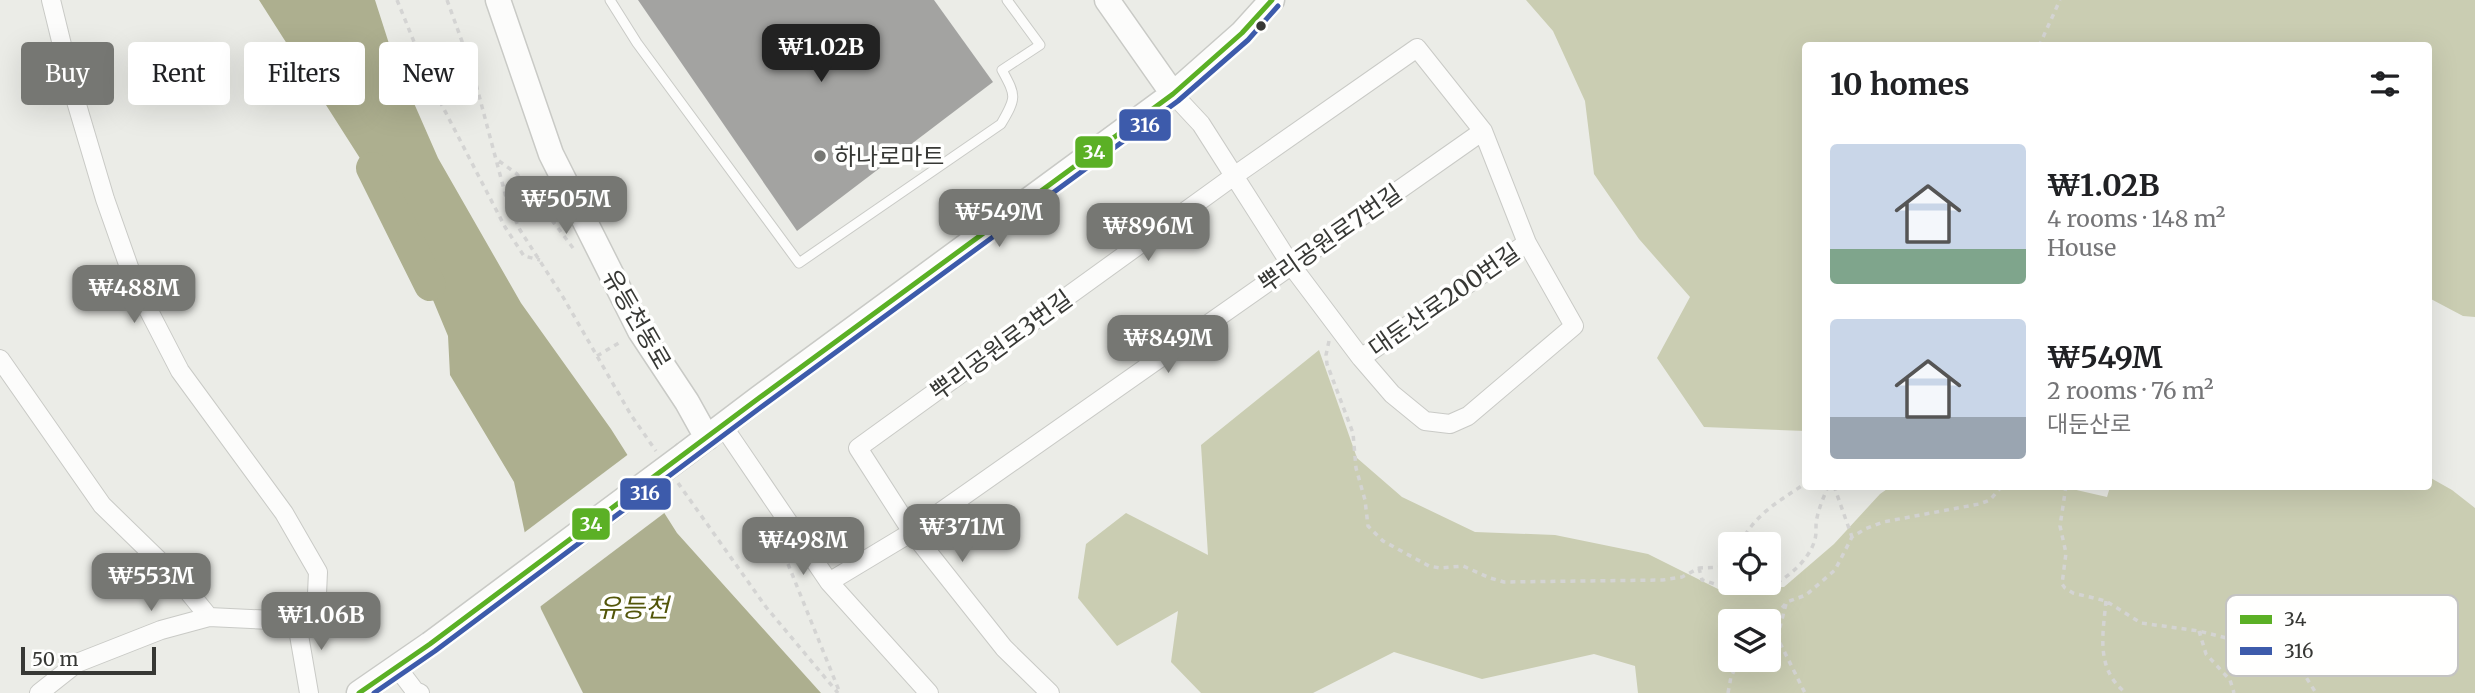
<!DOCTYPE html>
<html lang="en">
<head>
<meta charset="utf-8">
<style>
	:root { --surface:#fff; --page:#f2f2f2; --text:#202124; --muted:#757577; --accent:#767773 }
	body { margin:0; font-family:Merriweather,"Noto Sans KR",serif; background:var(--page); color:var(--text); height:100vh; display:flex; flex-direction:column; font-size:26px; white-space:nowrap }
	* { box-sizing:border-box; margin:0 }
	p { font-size:23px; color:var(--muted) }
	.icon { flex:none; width:38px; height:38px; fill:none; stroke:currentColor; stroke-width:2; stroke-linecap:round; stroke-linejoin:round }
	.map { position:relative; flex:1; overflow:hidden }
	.drawer { position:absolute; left:1802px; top:42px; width:630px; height:448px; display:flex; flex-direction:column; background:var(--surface); border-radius:7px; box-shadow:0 7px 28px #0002 }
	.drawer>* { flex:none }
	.top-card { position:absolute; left:21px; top:42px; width:665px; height:63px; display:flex; gap:14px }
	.controls { position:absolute; left:1718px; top:532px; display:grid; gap:14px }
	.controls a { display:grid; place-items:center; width:63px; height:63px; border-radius:7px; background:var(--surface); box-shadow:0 7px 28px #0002; font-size:35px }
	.scale { position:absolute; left:21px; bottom:18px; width:135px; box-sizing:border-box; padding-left:7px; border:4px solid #373835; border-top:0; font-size:19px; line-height:24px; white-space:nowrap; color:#373835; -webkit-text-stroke:5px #fffffe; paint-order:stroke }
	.price { position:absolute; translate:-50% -60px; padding:0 16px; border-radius:14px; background:var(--accent); color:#fff; font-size:23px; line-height:46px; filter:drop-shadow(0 2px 4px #0008) }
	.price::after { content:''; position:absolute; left:50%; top:42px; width:21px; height:16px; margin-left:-10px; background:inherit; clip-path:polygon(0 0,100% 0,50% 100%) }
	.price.selected { background:#222; color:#fff }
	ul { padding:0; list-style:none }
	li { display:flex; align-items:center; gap:21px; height:175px; padding:0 28px }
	li span { display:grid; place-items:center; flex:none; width:196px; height:140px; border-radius:7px; color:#555 }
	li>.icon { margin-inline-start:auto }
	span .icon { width:84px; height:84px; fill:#fffc; stroke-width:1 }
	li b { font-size:30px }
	h2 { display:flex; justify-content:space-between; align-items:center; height:84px; padding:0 28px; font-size:30px }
	.pill { padding:0 24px; border-radius:7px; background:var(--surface); box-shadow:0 7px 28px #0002; font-size:24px; line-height:63px }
	.pill.selected { background:var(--accent); color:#fff }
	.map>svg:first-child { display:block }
</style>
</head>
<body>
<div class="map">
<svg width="2475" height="693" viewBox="0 0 2475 693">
	<rect width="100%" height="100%" fill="#ebece7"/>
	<path fill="#cacdb2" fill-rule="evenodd" d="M 1526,0 L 2475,0 L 2475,317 L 2463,316 L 2429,298 L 2429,46 L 1806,46 L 1806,431 L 1704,427 L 1657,358 L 1690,297 L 1639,239 L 1594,174 L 1585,101 L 1553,31 Z
		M 1319,350 L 1357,458 L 1402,497 L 1475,532 L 1555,535 L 1648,554 L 1718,589 L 1784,587 L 1834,544 L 1880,494 L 1890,487 L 2059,486 L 2107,497 L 2110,487 L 2429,486 L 2429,477 L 2452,490 L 2475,508 L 2475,693 L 1638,693 L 1635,666 L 1594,654 L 1482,679 L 1394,652 L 1313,693 L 1201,693 L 1171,662 L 1178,611 L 1117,646 L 1078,598 L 1086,544 L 1126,513 L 1208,555 L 1201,445 ZM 1769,621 L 1769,660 L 1731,660 L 1731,621 Z"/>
	<path fill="#adaf8f" d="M 259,0 L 375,0 L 392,53 L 438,158 L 521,303 L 611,429 L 677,533 L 821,693 L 583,693 L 541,609 L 514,482 L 450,375 L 448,336 L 400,221 Z"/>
	<path fill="#ebece7" d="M 630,453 L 667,511 L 537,609 L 521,535 Z"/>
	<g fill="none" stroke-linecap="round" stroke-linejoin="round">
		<path stroke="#adaf8f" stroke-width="32" d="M 372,168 L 430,285"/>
	</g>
	<path fill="#a3a3a1" d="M 638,0 L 934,0 L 993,82 L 797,231 Z"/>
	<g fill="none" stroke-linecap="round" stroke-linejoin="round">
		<g stroke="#c9cac6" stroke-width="11">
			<path id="lane" d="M 610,0 L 637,43 L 799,263 L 1001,124 C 1017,97 1016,96 1002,70 L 1040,45 L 1007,0"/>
		</g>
		<g stroke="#c9cac6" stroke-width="20">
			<path id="street" d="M 51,0 L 75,98 L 105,199 L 135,284 L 180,371 L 284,513 L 318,572 L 317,594 L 310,610 L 294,621
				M 1361,358 L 1527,243
				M 0,359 L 102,505 L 178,579 L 209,617
				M 723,426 L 829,582 L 929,693
				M 829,582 L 912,532 L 1483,131
				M 294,621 L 299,635 L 309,693
				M 396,666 L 415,691 L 420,693
				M 39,693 L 77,663 L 161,630 L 209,617 L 294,621
				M 1050,693 L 1004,648 L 912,532 L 858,448 L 1234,176 L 1417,48 L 1483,131 L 1527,243 L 1574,326 L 1468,416 L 1450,424 L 1425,421 L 1392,394 L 1361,358 L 1291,265 L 1201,124 L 1173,94"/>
		</g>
		<g stroke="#c9cac6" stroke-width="27">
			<path id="secondary" d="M 498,0 L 551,154 L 640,331 L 687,402 L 707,438
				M 1107,0 L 1173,94
				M 685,454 L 759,398 L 1173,94 L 1242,33 L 1272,0
				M 359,693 L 430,644"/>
		</g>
		<path stroke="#d4d4d3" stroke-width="3.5" stroke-dasharray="5 5" stroke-linecap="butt" d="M 397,0 L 432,86 L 505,227 L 524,256 L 540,260
			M 447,0 L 472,69 L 507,201 L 520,230 L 563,297 L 631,415 L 656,451
			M 2039,46 L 2060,0
			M 499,161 L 517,174 L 573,248
			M 1329,341 L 1326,355 L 1327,364 L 1353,433 L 1356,468 L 1365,500 L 1368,526 L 1383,541 L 1429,566 L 1440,568 L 1463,566 L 1490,578 L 1504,582 L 1663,580 L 1682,577 L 1699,568 L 1725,567 L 1731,561
			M 597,356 L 622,341
			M 678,483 L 766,607 L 838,693
			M 1834,486 L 1852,537
			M 2066,486 L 2060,526 L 2066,553 L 2062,584 L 2065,588 L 2073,593 L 2106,601 L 2141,623 L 2199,631 L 2285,653 L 2297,663 L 2316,693
			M 1740,544 C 1756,513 1778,502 1806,483
			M 788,564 L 840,693
			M 1699,568 L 1702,580 C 1717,584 1734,592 1750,591 C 1775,590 1809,564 1815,539 C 1817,532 1815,525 1817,518 C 1819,507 1824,497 1828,486
			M 2106,601 C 2103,634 2095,669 2126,693
			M 1786,604 L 1780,627 L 1779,641 L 1805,693
			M 1769,623 L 1787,602 L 1806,595 L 1835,570 L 1852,537 L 1865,529 L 1883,522 L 1979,504 L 1990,500 L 2002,486
			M 2199,631 L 2206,654 L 2230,680 L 2234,693
			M 1728,693 L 1731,677 L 1739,660"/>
		<use href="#lane" stroke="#fcfcfb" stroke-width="9"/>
		<use href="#street" stroke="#fcfcfb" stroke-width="18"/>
		<use href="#secondary" stroke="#fcfcfb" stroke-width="24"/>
		<g stroke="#c9cac6" stroke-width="27" stroke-linecap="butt">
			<path id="secondary-bridge" d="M 430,644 L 685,454"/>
		</g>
		<use href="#secondary-bridge" stroke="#fcfcfb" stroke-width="24"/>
		<g stroke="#fffffe" stroke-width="10">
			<path id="bus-1" d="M 359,693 L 430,644 L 759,398 L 1173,94 L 1242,33 L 1272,0"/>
		</g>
		<g stroke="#fffffe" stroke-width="10">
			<path id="bus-2" d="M 374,693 L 435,651 L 764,405 L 1178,101 L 1248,40 L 1278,6"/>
		</g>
		<use href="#bus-1" stroke="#5bb025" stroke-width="5"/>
		<use href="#bus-2" stroke="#3d5bab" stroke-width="5"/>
	</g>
	<circle fill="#373835" stroke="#fffffe" stroke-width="2.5" cx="1261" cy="26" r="6"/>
	<circle fill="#767773" stroke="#fffffe" stroke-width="2.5" cx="820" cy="156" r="7"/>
	<g text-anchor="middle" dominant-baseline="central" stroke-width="7" stroke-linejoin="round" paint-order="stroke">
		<g font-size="24" fill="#373835" stroke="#fffffe" text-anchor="start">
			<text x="834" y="156">하나로마트</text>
		</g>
		<g font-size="24" fill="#373835" stroke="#fffffe">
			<text transform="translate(1330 238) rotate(-35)">뿌리공원로7번길</text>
			<text transform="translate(1444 300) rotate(-35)">대둔산로200번길</text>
			<text transform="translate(637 319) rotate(60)">유등천동로</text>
			<text transform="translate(1001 345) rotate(-36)">뿌리공원로3번길</text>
		</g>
		<g font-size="26" font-style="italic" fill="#53560a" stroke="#fffffe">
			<text x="633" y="607">유등천</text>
		</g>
	</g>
	<rect x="2226" y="595" width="232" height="81" rx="10" fill="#fffffe" stroke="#c3c3c2" stroke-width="2"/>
	<rect x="2240" y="615" width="32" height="9" fill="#5bb025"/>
	<rect x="2240" y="647" width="32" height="8" fill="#3d5bab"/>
	<g font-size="19" fill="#373835">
		<text x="2284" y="626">34</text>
		<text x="2284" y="658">316</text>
	</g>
	<g stroke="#fffffe" stroke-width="2.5">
		<rect x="1118" y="108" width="54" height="34" rx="7" fill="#3d5bab"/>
		<rect x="1074" y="135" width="40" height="34" rx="7" fill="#5bb025"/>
		<rect x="619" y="477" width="53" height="34" rx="7" fill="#3d5bab"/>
		<rect x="571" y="507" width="40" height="34" rx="7" fill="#5bb025"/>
	</g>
	<g font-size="19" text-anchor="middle" font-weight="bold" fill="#fff">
		<text x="1145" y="132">316</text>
		<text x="1094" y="159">34</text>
		<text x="645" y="500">316</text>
		<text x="591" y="531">34</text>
	</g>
</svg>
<div class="controls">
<a><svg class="icon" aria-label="locate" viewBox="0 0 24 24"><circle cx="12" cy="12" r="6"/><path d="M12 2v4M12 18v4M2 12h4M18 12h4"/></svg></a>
<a><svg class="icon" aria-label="layers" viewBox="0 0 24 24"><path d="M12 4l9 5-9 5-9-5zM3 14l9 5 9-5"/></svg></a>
</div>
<div class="scale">50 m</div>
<b class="price selected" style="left:821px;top:84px">₩1.02B</b>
<b class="price" style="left:566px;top:236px">₩505M</b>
<b class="price" style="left:999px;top:249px">₩549M</b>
<b class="price" style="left:1148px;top:263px">₩896M</b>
<b class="price" style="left:134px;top:325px">₩488M</b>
<b class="price" style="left:1168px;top:375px">₩849M</b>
<b class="price" style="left:962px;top:564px">₩371M</b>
<b class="price" style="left:803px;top:577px">₩498M</b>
<b class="price" style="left:151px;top:613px">₩553M</b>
<b class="price" style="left:321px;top:652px">₩1.06B</b>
<div class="top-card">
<a class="pill selected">Buy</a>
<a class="pill">Rent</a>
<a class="pill">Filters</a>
<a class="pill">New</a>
</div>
<section class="drawer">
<h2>10 homes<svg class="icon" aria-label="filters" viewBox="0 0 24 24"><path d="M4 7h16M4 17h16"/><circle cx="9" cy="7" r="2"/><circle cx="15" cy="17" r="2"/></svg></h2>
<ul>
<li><span style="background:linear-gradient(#c9d6e8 75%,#7fa58c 0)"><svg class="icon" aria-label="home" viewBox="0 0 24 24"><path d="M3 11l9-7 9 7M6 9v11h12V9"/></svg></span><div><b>₩1.02B</b><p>4 rooms · 148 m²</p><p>House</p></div></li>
<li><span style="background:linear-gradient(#c9d6e8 70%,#9aa5b1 0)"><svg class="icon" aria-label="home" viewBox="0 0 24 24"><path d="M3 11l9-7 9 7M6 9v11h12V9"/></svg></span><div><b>₩549M</b><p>2 rooms · 76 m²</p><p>대둔산로</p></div></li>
</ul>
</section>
</div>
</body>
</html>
